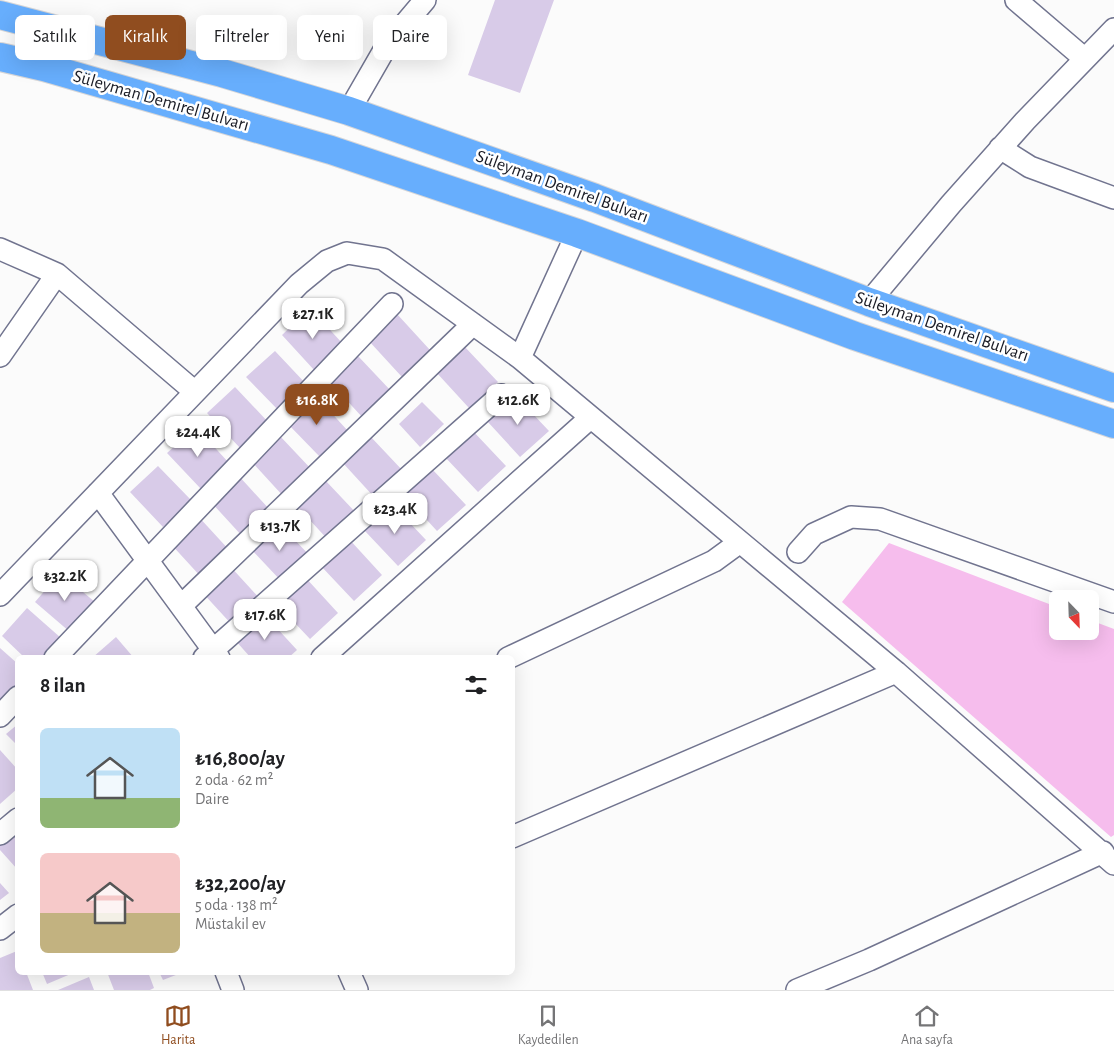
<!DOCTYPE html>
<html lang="tr">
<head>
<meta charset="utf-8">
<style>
	:root { --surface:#fff; --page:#f2f2f2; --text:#202124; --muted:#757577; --line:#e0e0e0; --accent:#904d1f }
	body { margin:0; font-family:"Alegreya Sans",sans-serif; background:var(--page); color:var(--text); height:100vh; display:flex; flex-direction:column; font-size:19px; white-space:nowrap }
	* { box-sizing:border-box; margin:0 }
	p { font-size:16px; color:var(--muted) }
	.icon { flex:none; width:28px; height:28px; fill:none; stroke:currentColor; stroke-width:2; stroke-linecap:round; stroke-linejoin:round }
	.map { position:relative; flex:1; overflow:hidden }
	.side { position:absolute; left:15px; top:655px; width:500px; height:320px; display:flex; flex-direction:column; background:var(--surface); border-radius:8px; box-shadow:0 5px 20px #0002 }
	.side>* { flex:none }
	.hud { position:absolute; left:15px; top:15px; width:500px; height:45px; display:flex; gap:10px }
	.needle { width:32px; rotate:157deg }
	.controls { position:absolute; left:1049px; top:590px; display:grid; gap:10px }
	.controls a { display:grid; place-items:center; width:50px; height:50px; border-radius:8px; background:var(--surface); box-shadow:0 5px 20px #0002; font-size:25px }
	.price { position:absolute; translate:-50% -42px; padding:0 11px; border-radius:10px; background:#fff; color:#222; font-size:16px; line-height:32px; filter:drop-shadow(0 1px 2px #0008) }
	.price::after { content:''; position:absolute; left:50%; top:30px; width:15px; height:11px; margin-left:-8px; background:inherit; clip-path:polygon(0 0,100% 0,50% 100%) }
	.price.current { background:var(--accent); color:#fff }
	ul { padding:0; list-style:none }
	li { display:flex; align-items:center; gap:15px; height:125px; padding:0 25px }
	li span { display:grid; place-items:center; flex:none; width:140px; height:100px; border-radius:8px; color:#555 }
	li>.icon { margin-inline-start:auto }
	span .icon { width:60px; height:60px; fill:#fffc; stroke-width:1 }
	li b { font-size:21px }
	h2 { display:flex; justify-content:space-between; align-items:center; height:60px; padding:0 25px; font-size:21px }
	.pill { padding:0 18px; border-radius:8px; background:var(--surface); box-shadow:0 5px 20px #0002; font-size:18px; line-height:45px }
	.pill.current { background:var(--accent); color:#fff }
	.dock { display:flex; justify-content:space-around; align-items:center; height:70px; border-top:1px solid var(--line); background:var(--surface); font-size:14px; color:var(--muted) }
	.dock a { display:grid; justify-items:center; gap:2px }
	.dock .current { color:var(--accent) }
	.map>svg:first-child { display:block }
</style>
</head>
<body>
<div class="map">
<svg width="1114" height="990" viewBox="0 0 1114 990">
	<rect width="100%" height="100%" fill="#fbfbfb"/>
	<path fill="#f6bded" d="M 889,543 L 1057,607 L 1058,631 L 1090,631 L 1090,620 L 1114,629 L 1114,835 L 1111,837 L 842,602 Z"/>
	<path fill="#d8cbe8" d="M 495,0 L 554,0 L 520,93 L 468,75 Z
		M 310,308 L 343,344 L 315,371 L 282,335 Z
		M 397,314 L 430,350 L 402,377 L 368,340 Z
		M 464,346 L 498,382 L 469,408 L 436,372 Z
		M 275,351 L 308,386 L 280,412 L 246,377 Z
		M 358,356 L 392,392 L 363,418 L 330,382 Z
		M 235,387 L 269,423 L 241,449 L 207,413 Z
		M 315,395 L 348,431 L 320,457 L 286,422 Z
		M 515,395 L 549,431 L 520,457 L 487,421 Z
		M 422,402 L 444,424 L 420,447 L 399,424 Z
		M 196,427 L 229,463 L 201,489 L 167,453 Z
		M 472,430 L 506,466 L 478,492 L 444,456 Z
		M 279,435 L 313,471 L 284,497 L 251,461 Z
		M 370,436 L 404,472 L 375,498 L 342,462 Z
		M 158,466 L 192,501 L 163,527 L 130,492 Z
		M 432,469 L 466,505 L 437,531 L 404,495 Z
		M 238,475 L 271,511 L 243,537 L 210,501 Z
		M 325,480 L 359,516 L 330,542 L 297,506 Z
		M 392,504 L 426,540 L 398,566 L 364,530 Z
		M 197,515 L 231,552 L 202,578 L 169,542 Z
		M 277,521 L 311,557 L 283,583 L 249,547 Z
		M 349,539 L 382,575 L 354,601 L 320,565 Z
		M 229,565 L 262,601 L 234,627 L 201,591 Z
		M 60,573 L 95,602 L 70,632 L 35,602 Z
		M 305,577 L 338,613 L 310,639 L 276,603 Z
		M 27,608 L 61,638 L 44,658 L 25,658 L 2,636 Z
		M 263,613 L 297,650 L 288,658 L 251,658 L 235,640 Z
		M 116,637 L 134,658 L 92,658 Z
		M 0,648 L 18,664 L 18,685 L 2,702 L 0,700 Z
		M 18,724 L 18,746 L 6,734 Z
		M 0,750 L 18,770 L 18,788 L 0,804 Z
		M 18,827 L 18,870 L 0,850 L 0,842 Z
		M 0,883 L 9,893 L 0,900 Z
		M 17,951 L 18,972 L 26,972 L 33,990 L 0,990 L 0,958 Z
		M 42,972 L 73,972 L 73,973 L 47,984 Z
		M 107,972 L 148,972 L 154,988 L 150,990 L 114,990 Z
		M 159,972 L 181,972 L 181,973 L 163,980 Z
		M 89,977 L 94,990 L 58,990 Z"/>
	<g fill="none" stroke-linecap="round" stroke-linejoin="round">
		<g stroke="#71748f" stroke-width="24">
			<path id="minor" d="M 1016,0 L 1085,59
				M 349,111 L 387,45 L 425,0
				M 1000,148 L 1030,167 L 1114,198
				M 0,249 L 57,274 L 195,392
				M 869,302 L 951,204 L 1025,121 L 1114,29
				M 0,356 L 57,274
				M 520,358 L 577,233
				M 98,493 L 219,658
				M 798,552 L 814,534 L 851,517 L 880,519 L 1114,602
				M 0,595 L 299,284 L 327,261 L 347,253 L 383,259 L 520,358 L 896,672 L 1114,864
				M 182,605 L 473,324
				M 55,658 L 392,304
				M 204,658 L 501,395
				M 322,658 L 590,418
				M 508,658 L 714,561 L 740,542
				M 0,716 L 18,697
				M 0,834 L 18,819
				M 512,837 L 896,672
				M 0,929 L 18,915
				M 226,972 L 233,990
				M 349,972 L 357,990
				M 797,990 L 869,960 L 1103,852"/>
		</g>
		<g stroke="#d6d6d8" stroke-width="30">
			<path id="highway" d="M 0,15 L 222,73 L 349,111 L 595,198 L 869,302 L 1114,388
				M 0,57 L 44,67 L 331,150 L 577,233 L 855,336 L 1114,424"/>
		</g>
		<use href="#minor" stroke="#fff" stroke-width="21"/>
		<use href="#highway" stroke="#67aefd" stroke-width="28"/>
	</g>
	<g text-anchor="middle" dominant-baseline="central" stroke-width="5" stroke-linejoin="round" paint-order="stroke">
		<g font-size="18" fill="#191b25" stroke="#fff">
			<text transform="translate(161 101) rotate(16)">Süleyman Demirel Bulvarı</text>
			<text transform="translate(562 187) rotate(20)">Süleyman Demirel Bulvarı</text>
			<text transform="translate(942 327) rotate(19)">Süleyman Demirel Bulvarı</text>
		</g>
	</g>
</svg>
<div class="controls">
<a><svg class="needle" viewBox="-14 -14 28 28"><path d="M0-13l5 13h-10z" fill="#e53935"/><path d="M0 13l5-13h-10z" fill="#757577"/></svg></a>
</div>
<b class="price" style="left:313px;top:340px">₺27.1K</b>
<b class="price current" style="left:317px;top:426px">₺16.8K</b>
<b class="price" style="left:518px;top:426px">₺12.6K</b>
<b class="price" style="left:198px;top:458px">₺24.4K</b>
<b class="price" style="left:395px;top:535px">₺23.4K</b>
<b class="price" style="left:280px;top:552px">₺13.7K</b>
<b class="price" style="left:65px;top:602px">₺32.2K</b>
<b class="price" style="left:265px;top:641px">₺17.6K</b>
<div class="hud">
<a class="pill">Satılık</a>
<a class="pill current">Kiralık</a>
<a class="pill">Filtreler</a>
<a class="pill">Yeni</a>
<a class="pill">Daire</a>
</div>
<section class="side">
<h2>8 ilan<svg class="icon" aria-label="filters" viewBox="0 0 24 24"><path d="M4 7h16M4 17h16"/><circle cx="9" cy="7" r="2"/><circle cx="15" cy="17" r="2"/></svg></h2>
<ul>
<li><span style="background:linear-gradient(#bfe0f5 70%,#8fb573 0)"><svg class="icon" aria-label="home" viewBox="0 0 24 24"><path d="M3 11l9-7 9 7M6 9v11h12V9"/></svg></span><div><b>₺16,800/ay</b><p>2 oda · 62 m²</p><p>Daire</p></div></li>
<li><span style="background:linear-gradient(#f6c9c9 60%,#c2b280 0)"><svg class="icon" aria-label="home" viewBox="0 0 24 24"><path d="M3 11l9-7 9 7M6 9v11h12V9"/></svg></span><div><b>₺32,200/ay</b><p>5 oda · 138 m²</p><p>Müstakil ev</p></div></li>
</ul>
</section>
</div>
<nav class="dock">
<a class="current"><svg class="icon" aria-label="map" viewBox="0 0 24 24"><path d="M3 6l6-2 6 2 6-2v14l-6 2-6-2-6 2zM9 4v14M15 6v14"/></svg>Harita</a>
<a><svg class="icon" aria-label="saved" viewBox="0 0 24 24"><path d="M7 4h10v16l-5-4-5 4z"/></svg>Kaydedilen</a>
<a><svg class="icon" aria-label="home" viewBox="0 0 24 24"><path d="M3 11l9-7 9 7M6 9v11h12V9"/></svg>Ana sayfa</a>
</nav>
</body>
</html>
